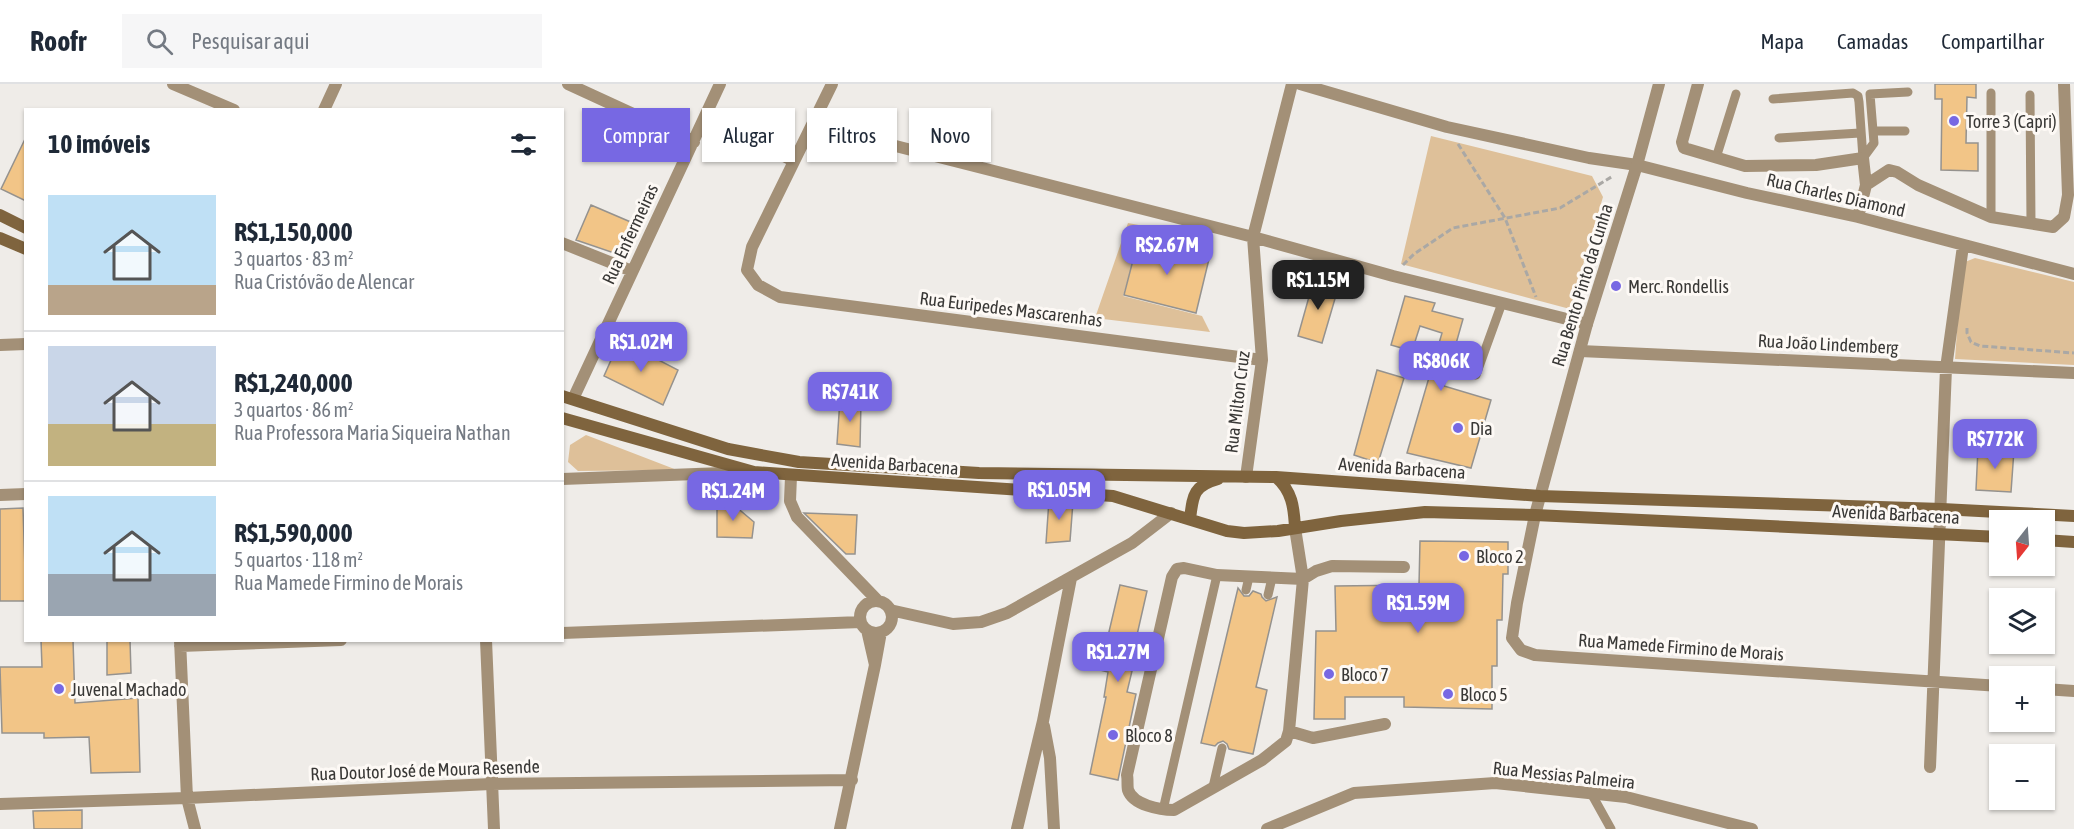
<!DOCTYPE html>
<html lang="pt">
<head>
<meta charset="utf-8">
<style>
	:root { --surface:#fff; --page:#f6f6f7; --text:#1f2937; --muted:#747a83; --line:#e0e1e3; --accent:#7768e3 }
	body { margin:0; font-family:"Asap Condensed",sans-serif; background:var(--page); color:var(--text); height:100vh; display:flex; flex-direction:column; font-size:22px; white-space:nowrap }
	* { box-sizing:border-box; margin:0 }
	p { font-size:20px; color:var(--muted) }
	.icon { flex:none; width:33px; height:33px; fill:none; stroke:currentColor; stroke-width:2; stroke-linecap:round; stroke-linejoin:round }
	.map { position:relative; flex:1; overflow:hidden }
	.drawer { position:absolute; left:24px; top:24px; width:540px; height:534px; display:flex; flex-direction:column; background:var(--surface); border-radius:0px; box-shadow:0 2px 4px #0004 }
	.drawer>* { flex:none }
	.hud { position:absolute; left:582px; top:24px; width:570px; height:54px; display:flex; gap:12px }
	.needle { width:39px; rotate:197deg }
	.tools { position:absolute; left:1989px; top:426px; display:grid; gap:12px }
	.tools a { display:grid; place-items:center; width:66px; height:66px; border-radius:0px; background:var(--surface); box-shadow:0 2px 4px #0004; font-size:30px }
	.price { position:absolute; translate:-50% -51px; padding:0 14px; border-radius:12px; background:var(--accent); color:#fff; font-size:20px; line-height:39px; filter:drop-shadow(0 2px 3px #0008) }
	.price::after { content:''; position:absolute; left:50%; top:36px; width:18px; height:14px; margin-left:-9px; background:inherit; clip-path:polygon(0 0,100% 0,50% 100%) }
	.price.current { background:#222; color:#fff }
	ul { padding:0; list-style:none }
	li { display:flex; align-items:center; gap:18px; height:150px; padding:0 24px }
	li+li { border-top:2px solid var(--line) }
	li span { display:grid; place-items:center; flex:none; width:168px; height:120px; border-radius:0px; color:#555 }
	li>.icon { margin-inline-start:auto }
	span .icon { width:72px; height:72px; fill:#fffc; stroke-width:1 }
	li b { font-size:26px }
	h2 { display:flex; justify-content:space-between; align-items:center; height:72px; padding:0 24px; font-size:26px }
	.pill { padding:0 21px; border-radius:0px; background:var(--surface); box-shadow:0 2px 4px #0004; font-size:21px; line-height:54px }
	.pill.current { background:var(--accent); color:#fff }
	header { display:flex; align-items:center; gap:36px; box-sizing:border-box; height:84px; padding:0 30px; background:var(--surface); border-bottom:2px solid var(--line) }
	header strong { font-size:28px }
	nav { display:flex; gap:33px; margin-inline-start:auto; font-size:21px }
	.search { width:420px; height:54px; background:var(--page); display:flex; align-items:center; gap:15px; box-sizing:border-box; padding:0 21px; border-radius:0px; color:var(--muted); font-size:22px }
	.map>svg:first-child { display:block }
</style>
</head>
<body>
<header>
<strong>Roofr</strong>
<div class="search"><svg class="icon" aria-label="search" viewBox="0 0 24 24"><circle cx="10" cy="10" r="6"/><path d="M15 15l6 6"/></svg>Pesquisar aqui</div>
<nav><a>Mapa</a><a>Camadas</a><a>Compartilhar</a></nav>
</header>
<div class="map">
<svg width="2074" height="745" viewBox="0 0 2074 745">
	<rect width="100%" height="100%" fill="#efece8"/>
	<path fill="#dec099" d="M 1431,52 L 1592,92 L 1603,113 L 1570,225 L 1401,180 Z
		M 1128,139 L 1144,142 L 1123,212 L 1202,232 L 1210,248 L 1095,234 Z
		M 1975,174 L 2074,198 L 2074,281 L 1955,275 L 1961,192 L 1965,178 Z
		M 586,351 L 677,386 L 578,387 L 568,378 L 570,361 Z"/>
	<path fill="#f2c587" stroke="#95928e" stroke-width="1.5" d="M 1935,0 L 1976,0 L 1976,14 L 1967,13 L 1966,59 L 1978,59 L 1978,87 L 1941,86 L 1942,15 L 1935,15 Z
		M 26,53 L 26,117 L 1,105 Z
		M 591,121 L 640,142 L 632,162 L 617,170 L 576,156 Z
		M 1139,153 L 1209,175 L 1196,229 L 1124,211 Z
		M 1314,195 L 1339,201 L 1322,259 L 1298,252 Z
		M 1405,212 L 1435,219 L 1432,227 L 1463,235 L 1444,302 L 1491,316 L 1471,384 L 1407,369 L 1442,249 L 1420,242 L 1412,267 L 1391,261 Z
		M 620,256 L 678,286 L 663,321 L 604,292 Z
		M 1377,286 L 1404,294 L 1378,379 L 1354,371 Z
		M 840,315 L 861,317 L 860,363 L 837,360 Z
		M 1978,364 L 2014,366 L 2011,408 L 1976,406 Z
		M 717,416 L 729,417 L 754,438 L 752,454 L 717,453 Z
		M 1049,416 L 1073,418 L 1070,457 L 1046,459 Z
		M 23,424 L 26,517 L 0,517 L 0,425 Z
		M 804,429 L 857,431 L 855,470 L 846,470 Z
		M 1420,457 L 1508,458 L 1508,490 L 1503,490 L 1502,536 L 1497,536 L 1497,582 L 1492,582 L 1492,625 L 1404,623 L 1404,613 L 1345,613 L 1345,635 L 1314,635 L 1316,547 L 1336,547 L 1335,502 L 1419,501 Z
		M 1120,501 L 1147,507 L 1129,586 L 1132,587 L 1127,608 L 1136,610 L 1118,696 L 1090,690 L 1106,613 L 1104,613 L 1108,588 L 1100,586 Z
		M 1238,504 L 1244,512 L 1249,512 L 1253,507 L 1261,510 L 1262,513 L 1266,517 L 1277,513 L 1256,603 L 1267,606 L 1253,670 L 1229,665 L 1227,660 L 1223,657 L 1218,659 L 1215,662 L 1201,659 Z
		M 41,556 L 73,556 L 75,619 L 138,614 L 140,688 L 91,689 L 89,653 L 44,654 L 44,649 L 2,649 L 0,583 L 42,583 Z
		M 107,556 L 130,556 L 131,589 L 107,591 Z
		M 82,726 L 82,745 L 34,745 L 33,727 Z"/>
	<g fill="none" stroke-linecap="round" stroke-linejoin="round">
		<path stroke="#aaa8a5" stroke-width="3" stroke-dasharray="6 3" stroke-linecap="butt" d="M 1458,60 L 1505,134 L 1536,213
			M 1403,181 L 1414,170 L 1453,144 L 1560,124 L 1613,92
			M 1967,244 L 1967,249 L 1971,258 L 1980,262 L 2074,269"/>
		<path stroke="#a39077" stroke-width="9" d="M 1991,9 L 1991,133
			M 2030,11 L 2031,140
			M 1773,15 L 1853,9 L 1858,12 L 1859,18 L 1863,74
			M 1873,47 L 1905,47
			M 1779,54 L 1860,49
			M 1716,74 L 1736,10
			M 1863,74 L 1874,59 L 1870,10 L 1908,8
			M 1476,291 L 1502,219
			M 1246,506 L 1249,493
			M 1268,511 L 1272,494
			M 1213,703 L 1222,664
			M 1591,709 L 1611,745
			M 1163,726 L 1217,491"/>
		<path stroke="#a39077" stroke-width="12" d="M 173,0 L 234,26
			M 568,0 L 694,58
			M 832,0 L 752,163 L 747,186 L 758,201 L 780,213 L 1262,276
			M 1300,0 L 1447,43 L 1589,74 L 1637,81 L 1747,109 L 1858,133 L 2074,190
			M 1698,0 L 1682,58 L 1684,64 L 1745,82 L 1816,81 L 1863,74 L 1866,101 L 1858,133
			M 324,26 L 336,0
			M 705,33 L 794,77
			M 813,41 L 1253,153 L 1393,192 L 1587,240
			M 1866,101 L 1889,86 L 1897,88 L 1918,101 L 1991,133 L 2053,143 L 2064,133 L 2068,111 L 2064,0
			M 562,159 L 632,187
			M 0,261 L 26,260
			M 1580,267 L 2074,289
			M 573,315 L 720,0
			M 791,392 L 790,417 L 797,433 L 878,517
			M 1246,393 L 1262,276 L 1253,153 L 1292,0
			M 562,395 L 750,388
			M 0,411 L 26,410
			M 1535,431 L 1517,519 L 1512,554 L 1521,566 L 1535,571 L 1562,573 L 2000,602
			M 1295,444 L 1303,495 L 1289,647 L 1286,657 L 1262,676 L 1174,726 C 1160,726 1133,721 1128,706 C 1127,702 1128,695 1127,691 L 1172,493 L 1177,485 L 1184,484 L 1217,491 L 1303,495 L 1316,487 L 1332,482 L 1404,483
			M860 533a16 16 0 1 1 32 0a16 16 0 1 1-32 0Z
			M 890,526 L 953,540 L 981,538 L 1007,529 L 1132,459 L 1171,429
			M 867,546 L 875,581 L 881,548
			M 562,549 L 861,538
			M 180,556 L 187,714 L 195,745
			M 486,556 L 494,745
			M 180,562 L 341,556
			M 2044,605 L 2074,607
			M 1044,642 L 1050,674 L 1054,745
			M 1289,647 L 1313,654 L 1385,640
			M 1930,683 L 1946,284 L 1963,162
			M 0,720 L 187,714 L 491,700 L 852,696
			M 840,745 L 875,581
			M 1017,745 L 1043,637 L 1071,494
			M 1267,745 L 1354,709 L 1495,699 L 1626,713 L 1752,745"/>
		<path stroke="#a39077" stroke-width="12" d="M 1535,431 L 1587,240 L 1637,81 L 1659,0"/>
		<path stroke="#7f643e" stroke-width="12" d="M 0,131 L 26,144
			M 0,154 L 26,165
			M 562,312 L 728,365 L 799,378 L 979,389 L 1276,393 L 1540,412 L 1942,425 L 2074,432
			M 562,334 L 754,388 L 1113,412 L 1227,447 L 1244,449 L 1278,447 L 1341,437 L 1425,428 L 1535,431 L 2000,453
			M 1276,393 C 1292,407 1294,423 1295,444
			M 1190,435 C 1193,411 1193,402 1218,395
			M 2044,456 L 2074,458"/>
	</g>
	<g fill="#7768e3" stroke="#fdf9f5" stroke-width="2">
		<circle cx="1954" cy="37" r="6"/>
		<circle cx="1616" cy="202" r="6"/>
		<circle cx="1458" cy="344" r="6"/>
		<circle cx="1464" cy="472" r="6"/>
		<circle cx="1329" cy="590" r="6"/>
		<circle cx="59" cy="605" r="6"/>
		<circle cx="1448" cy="610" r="6"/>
		<circle cx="1113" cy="651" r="6"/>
	</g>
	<g text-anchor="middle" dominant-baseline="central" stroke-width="6" stroke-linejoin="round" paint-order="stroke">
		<g font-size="18" fill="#393836" stroke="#fdf9f5" text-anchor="start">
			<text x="1966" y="37">Torre 3 (Capri)</text>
			<text x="1628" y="202">Merc. Rondellis</text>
			<text x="1470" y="344">Dia</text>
			<text x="1476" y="472">Bloco 2</text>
			<text x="1341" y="590">Bloco 7</text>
			<text x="71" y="605">Juvenal Machado</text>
			<text x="1460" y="610">Bloco 5</text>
			<text x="1125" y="651">Bloco 8</text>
		</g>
		<g font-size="18" fill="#393836" stroke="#fdf9f5">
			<text transform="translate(1836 111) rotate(13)">Rua Charles Diamond</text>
			<text transform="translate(630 150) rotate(-65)">Rua Enfermeiras</text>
			<text transform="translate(1582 201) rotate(-73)">Rua Bento Pinto da Cunha</text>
			<text transform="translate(1011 225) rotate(7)">Rua Euripedes Mascarenhas</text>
			<text transform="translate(1828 260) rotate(3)">Rua João Lindemberg</text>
			<text transform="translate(1237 318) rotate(-83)">Rua Milton Cruz</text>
			<text transform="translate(895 380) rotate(4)">Avenida Barbacena</text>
			<text transform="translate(1402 384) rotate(4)">Avenida Barbacena</text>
			<text transform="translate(1896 430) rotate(3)">Avenida Barbacena</text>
			<text transform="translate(1681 563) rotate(4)">Rua Mamede Firmino de Morais</text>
			<text transform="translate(425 686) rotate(-2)">Rua Doutor José de Moura Resende</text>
			<text transform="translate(1564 691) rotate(6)">Rua Messias Palmeira</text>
		</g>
	</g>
</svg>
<div class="tools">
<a><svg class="needle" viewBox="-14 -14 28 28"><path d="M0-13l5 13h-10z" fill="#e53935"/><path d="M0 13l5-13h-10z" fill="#747a83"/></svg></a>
<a><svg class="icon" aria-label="layers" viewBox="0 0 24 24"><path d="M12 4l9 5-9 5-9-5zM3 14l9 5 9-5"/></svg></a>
<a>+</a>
<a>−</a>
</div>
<b class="price" style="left:1167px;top:192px">R$2.67M</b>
<b class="price current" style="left:1318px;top:227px">R$1.15M</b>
<b class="price" style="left:641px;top:289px">R$1.02M</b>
<b class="price" style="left:1441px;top:308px">R$806K</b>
<b class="price" style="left:850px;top:339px">R$741K</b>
<b class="price" style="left:1995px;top:386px">R$772K</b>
<b class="price" style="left:1059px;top:437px">R$1.05M</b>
<b class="price" style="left:733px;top:438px">R$1.24M</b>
<b class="price" style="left:1418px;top:550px">R$1.59M</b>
<b class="price" style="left:1118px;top:599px">R$1.27M</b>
<div class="hud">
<a class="pill current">Comprar</a>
<a class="pill">Alugar</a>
<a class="pill">Filtros</a>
<a class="pill">Novo</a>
</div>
<section class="drawer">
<h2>10 imóveis<svg class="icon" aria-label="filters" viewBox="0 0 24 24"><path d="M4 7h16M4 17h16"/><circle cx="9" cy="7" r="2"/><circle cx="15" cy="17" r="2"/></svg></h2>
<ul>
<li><span style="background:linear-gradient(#bfe0f5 75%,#b9a48a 0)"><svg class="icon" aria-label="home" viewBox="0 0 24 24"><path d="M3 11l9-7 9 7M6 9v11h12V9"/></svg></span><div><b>R$1,150,000</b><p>3 quartos · 83 m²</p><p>Rua Cristóvão de Alencar</p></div></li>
<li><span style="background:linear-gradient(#c9d6e8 65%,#c2b280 0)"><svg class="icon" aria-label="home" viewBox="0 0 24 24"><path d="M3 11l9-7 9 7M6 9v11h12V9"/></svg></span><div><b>R$1,240,000</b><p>3 quartos · 86 m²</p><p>Rua Professora Maria Siqueira Nathan</p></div></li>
<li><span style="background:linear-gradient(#bfe0f5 65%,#9aa5b1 0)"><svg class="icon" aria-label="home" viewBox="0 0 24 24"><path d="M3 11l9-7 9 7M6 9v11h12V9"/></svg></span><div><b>R$1,590,000</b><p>5 quartos · 118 m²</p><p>Rua Mamede Firmino de Morais</p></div></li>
</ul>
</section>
</div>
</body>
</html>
